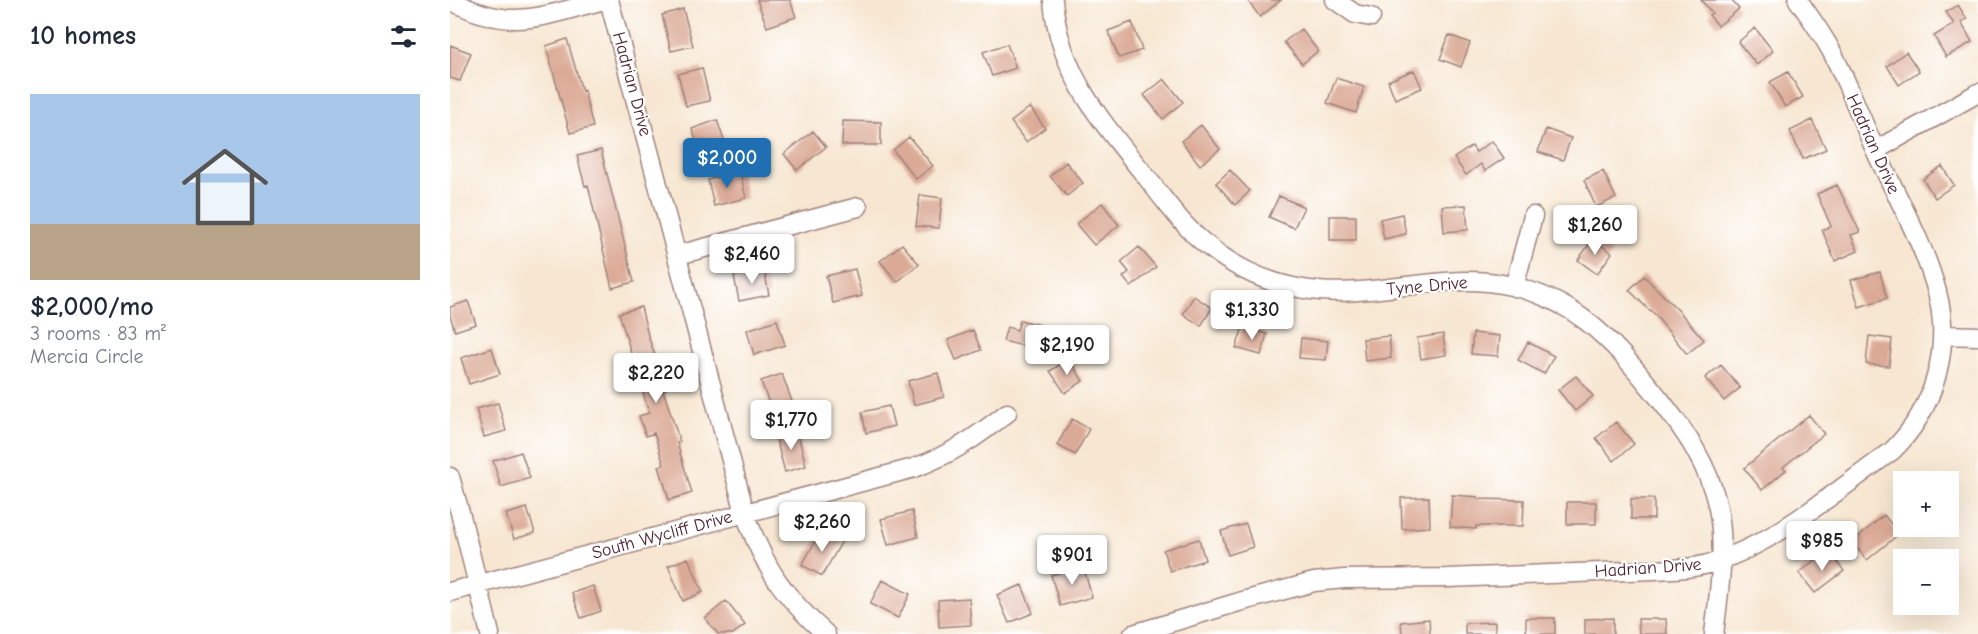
<!DOCTYPE html>
<html lang="en">
<head>
<meta charset="utf-8">
<style>
	:root { --surface:#fff; --page:#f2f2f3; --text:#1f2937; --muted:#747a83; --accent:#1f6fb2 }
	body { margin:0; font-family:"Comic Neue",sans-serif; background:var(--page); color:var(--text); height:100vh; display:flex; flex-direction:column; font-size:22px; white-space:nowrap }
	* { box-sizing:border-box; margin:0 }
	p { font-size:20px; color:var(--muted) }
	.icon { flex:none; width:33px; height:33px; fill:none; stroke:currentColor; stroke-width:2; stroke-linecap:round; stroke-linejoin:round }
	.map { position:relative; flex:1; overflow:hidden }
	.panel { display:flex; flex-direction:column; background:var(--surface); width:450px }
	.panel>* { flex:none }
	.tools { position:absolute; left:1443px; top:471px; display:grid; gap:12px }
	.tools a { display:grid; place-items:center; width:66px; height:66px; border-radius:0px; background:var(--surface); box-shadow:0 6px 24px #0002; font-size:30px }
	.price { position:absolute; translate:-50% -51px; padding:0 14px; border-radius:6px; background:#fff; color:#222; font-size:20px; line-height:39px; filter:drop-shadow(0 2px 3px #0008) }
	.price::after { content:''; position:absolute; left:50%; top:36px; width:18px; height:14px; margin-left:-9px; background:inherit; clip-path:polygon(0 0,100% 0,50% 100%) }
	.price.current { background:var(--accent); color:#fff }
	ul { padding:0; list-style:none }
	li { display:grid; align-content:center; gap:12px; height:318px; padding:0 30px }
	li span { display:grid; place-items:center; height:186px; border-radius:0px; color:#555 }
	li>.icon { margin-inline-start:auto }
	span .icon { width:108px; height:108px; fill:#fffc; stroke-width:1 }
	li b { font-size:26px }
	h2 { display:flex; justify-content:space-between; align-items:center; height:72px; padding:0 30px; font-size:26px }
	main { display:flex; flex:1; min-height:0 }
	.map>svg:first-child { display:block }
</style>
</head>
<body>
<main>
<section class="panel">
<h2>10 homes<svg class="icon" aria-label="filters" viewBox="0 0 24 24"><path d="M4 7h16M4 17h16"/><circle cx="9" cy="7" r="2"/><circle cx="15" cy="17" r="2"/></svg></h2>
<ul>
<li><span style="background:linear-gradient(#a9c7e8 70%,#b9a48a 0)"><svg class="icon" aria-label="home" viewBox="0 0 24 24"><path d="M3 11l9-7 9 7M6 9v11h12V9"/></svg></span><div><b>$2,000/mo</b><p>3 rooms · 83 m²</p><p>Mercia Circle</p></div></li>
</ul>
</section>
<div class="map">
<svg width="1528" height="634" viewBox="0 0 1528 634">
	<rect width="100%" height="100%" fill="#fff"/>
	<filter id="ink" filterUnits="userSpaceOnUse"><feTurbulence type="fractalNoise" baseFrequency=".0167" numOctaves="2"/><feDisplacementMap in="SourceGraphic" scale="12" xChannelSelector="R" yChannelSelector="G"/><feConvolveMatrix kernelMatrix="1 2 1 2 8 2 1 2 1" color-interpolation-filters="sRGB"/></filter>
	<filter id="wash" filterUnits="userSpaceOnUse"><feTurbulence type="fractalNoise" baseFrequency=".008" numOctaves="4" result="noise"/><feDisplacementMap in="SourceGraphic" scale="24" xChannelSelector="R" yChannelSelector="G"/><feGaussianBlur stdDeviation="1.35" result="paint"/><feColorMatrix in="noise" values="0 0 0 0 0 0 0 0 0 0 0 0 0 0 0 0 0 1.4 0 .05"/><feComposite in="paint" operator="in"/></filter>
	<g filter="url(#wash)">
		<rect width="100%" height="100%" fill="#f7e7d2"/>
		<g id="blocks">
			<path fill="#dbaa96" d="M 307,0 L 340,0 L 346,17 L 317,27 Z
				M 797,0 L 831,0 L 810,17 Z
				M 1251,0 L 1281,0 L 1289,9 L 1268,26 L 1259,15 L 1262,13 Z
				M 1508,5 L 1517,19 L 1511,22 L 1522,42 L 1496,57 L 1484,36 L 1504,24 L 1496,12 Z
				M 233,9 L 243,46 L 221,51 L 212,15 Z
				M 682,22 L 692,50 L 669,58 L 658,31 Z
				M 1305,28 L 1323,51 L 1307,65 L 1288,42 Z
				M 851,29 L 868,51 L 852,64 L 834,42 Z
				M 999,35 L 1020,43 L 1011,67 L 990,59 Z
				M 117,39 L 132,91 L 134,90 L 143,127 L 120,133 L 96,46 Z
				M 557,44 L 566,68 L 542,76 L 533,52 Z
				M 0,45 L 21,53 L 10,81 L 0,78 Z
				M 1456,52 L 1469,71 L 1449,85 L 1437,66 Z
				M 252,68 L 260,101 L 236,106 L 228,74 Z
				M 964,70 L 972,88 L 945,99 L 938,81 Z
				M 1338,72 L 1353,97 L 1335,107 L 1320,82 Z
				M 886,78 L 914,87 L 906,113 L 877,103 Z
				M 714,79 L 733,102 L 713,119 L 694,95 Z
				M 580,107 L 595,128 L 576,142 L 561,122 Z
				M 267,120 L 277,149 L 252,158 L 242,129 Z
				M 1362,120 L 1376,149 L 1353,159 L 1340,131 Z
				M 393,121 L 431,122 L 431,145 L 392,145 Z
				M 751,125 L 770,149 L 750,165 L 731,141 Z
				M 1096,129 L 1121,138 L 1113,160 L 1088,152 Z
				M 363,131 L 376,147 L 347,170 L 334,154 Z
				M 459,137 L 483,166 L 466,179 L 443,150 Z
				M 1042,141 L 1054,158 L 1035,171 L 1031,164 L 1016,175 L 1004,158 L 1022,146 L 1026,152 Z
				M 151,150 L 184,282 L 162,288 L 138,185 L 135,186 L 127,156 Z
				M 616,162 L 633,183 L 617,196 L 600,176 Z
				M 1492,166 L 1504,185 L 1485,198 L 1473,179 Z
				M 780,170 L 800,191 L 785,205 L 766,183 Z
				M 1153,171 L 1166,198 L 1146,207 L 1134,180 Z
				M 290,172 L 296,198 L 264,206 L 258,180 Z
				M 1387,185 L 1410,232 L 1401,235 L 1408,251 L 1385,261 L 1372,230 L 1381,226 L 1367,194 Z
				M 470,195 L 492,198 L 489,228 L 466,226 Z
				M 829,196 L 854,207 L 844,228 L 819,217 Z
				M 652,203 L 669,225 L 644,245 L 626,224 Z
				M 1016,205 L 1018,230 L 994,232 L 992,206 Z
				M 952,214 L 956,234 L 934,239 L 930,219 Z
				M 880,216 L 906,216 L 906,240 L 880,240 Z
				M 1143,239 L 1162,253 L 1147,274 L 1128,260 Z
				M 452,244 L 469,264 L 447,282 L 430,261 Z
				M 689,247 L 706,267 L 681,287 L 673,277 L 679,272 L 671,262 Z
				M 314,269 L 319,295 L 289,301 L 284,276 Z
				M 405,269 L 412,296 L 383,303 L 376,276 Z
				M 1430,272 L 1437,298 L 1409,307 L 1401,280 Z
				M 1194,276 L 1229,311 L 1254,340 L 1237,354 L 1201,310 L 1200,311 L 1179,290 Z
				M 744,296 L 762,308 L 751,326 L 733,314 Z
				M 18,301 L 26,324 L 5,331 L 0,316 L 0,307 Z
				M 191,307 L 198,335 L 216,389 L 213,390 L 230,442 L 227,443 L 242,493 L 219,500 L 209,466 L 214,465 L 204,433 L 196,436 L 189,416 L 199,413 L 169,313 Z
				M 327,320 L 335,345 L 304,355 L 297,330 Z
				M 570,320 L 595,326 L 589,350 L 553,341 L 557,327 L 567,330 Z
				M 793,327 L 817,334 L 811,355 L 786,348 Z
				M 523,330 L 531,350 L 506,360 L 498,340 Z
				M 1023,333 L 1050,336 L 1048,356 L 1021,354 Z
				M 993,334 L 996,355 L 971,359 L 967,338 Z
				M 939,336 L 941,358 L 915,361 L 913,339 Z
				M 1419,336 L 1442,339 L 1439,366 L 1416,364 Z
				M 851,338 L 878,341 L 876,360 L 849,358 Z
				M 1078,342 L 1104,356 L 1094,374 L 1068,360 Z
				M 42,348 L 50,374 L 19,384 L 11,358 Z
				M 619,359 L 633,381 L 615,393 L 600,371 Z
				M 1271,365 L 1290,388 L 1274,401 L 1255,378 Z
				M 488,373 L 494,397 L 464,405 L 458,381 Z
				M 332,374 L 344,407 L 323,415 L 311,381 Z
				M 1126,376 L 1143,396 L 1125,411 L 1108,390 Z
				M 48,403 L 56,431 L 34,437 L 26,409 Z
				M 439,406 L 444,426 L 416,433 L 412,412 Z
				M 1359,415 L 1374,434 L 1333,467 L 1336,470 L 1312,490 L 1294,468 Z
				M 622,419 L 639,429 L 625,455 L 607,445 Z
				M 1166,422 L 1184,444 L 1164,461 L 1146,438 Z
				M 347,430 L 356,466 L 335,472 L 325,435 Z
				M 71,452 L 80,478 L 51,487 L 43,461 Z
				M 1002,495 L 1028,497 L 1028,499 L 1074,500 L 1073,526 L 1026,526 L 1026,529 L 1000,527 Z
				M 979,497 L 980,527 L 952,529 L 951,498 Z
				M 1181,499 L 1204,499 L 1204,519 L 1181,519 Z
				M 1117,502 L 1146,502 L 1146,524 L 1117,524 Z
				M 77,508 L 85,533 L 64,539 L 56,514 Z
				M 462,511 L 468,537 L 438,545 L 431,519 Z
				M 1434,515 L 1449,534 L 1417,560 L 1402,542 Z
				M 796,524 L 803,547 L 778,555 L 771,531 Z
				M 372,530 L 392,541 L 372,576 L 352,565 Z
				M 749,539 L 755,560 L 720,571 L 713,550 Z
				M 1378,550 L 1394,571 L 1365,593 L 1349,573 Z
				M 238,558 L 253,592 L 233,601 L 218,566 Z
				M 633,566 L 642,597 L 610,606 L 601,575 Z
				M 432,580 L 460,594 L 448,618 L 420,604 Z
				M 572,585 L 583,613 L 559,623 L 547,595 Z
				M 143,586 L 151,611 L 131,618 L 122,593 Z
				M 519,598 L 521,625 L 489,627 L 488,600 Z
				M 276,601 L 295,625 L 283,634 L 268,634 L 255,618 Z
				M 1076,618 L 1105,618 L 1105,634 L 1076,634 Z
				M 1163,618 L 1163,634 L 1135,634 L 1135,619 Z
				M 979,619 L 980,634 L 952,634 L 951,622 Z
				M 1188,619 L 1216,619 L 1217,634 L 1189,634 Z
				M 1045,622 L 1045,634 L 1015,634 L 1015,623 Z"/>
		</g>
	</g>
	<g filter="url(#ink)">
		<use href="#blocks" fill-opacity="0" stroke="#a0837e" stroke-width="1.5"/>
		<g fill="none" stroke-linecap="round" stroke-linejoin="round">
			<g stroke="#a0837e" stroke-width="21">
				<path id="minor" d="M 0,0 C 62,33 91,16 154,0
					M 159,0 L 295,513 C 314,567 333,596 376,634
					M 603,0 C 609,75 653,123 698,179 C 716,202 734,228 758,246 C 784,267 815,282 848,288 C 912,301 974,276 1038,282 C 1119,291 1160,337 1208,397 C 1235,431 1259,465 1268,508 C 1276,548 1269,593 1264,634
					M 885,0 L 905,14 L 921,17
					M 1426,150 L 1528,93
					M 228,255 L 408,207
					M 1064,287 L 1083,216
					M 1492,335 L 1528,336
					M 0,477 L 11,516 L 40,634
					M 0,592 L 464,468 C 502,454 525,438 557,413
					M 683,634 L 789,602 L 864,582 L 894,579 L 997,578 L 1204,570 C 1221,569 1238,569 1254,565 C 1321,548 1387,490 1442,451 C 1484,410 1502,349 1487,292 C 1475,246 1447,197 1427,154 C 1412,121 1399,86 1383,54 C 1373,35 1360,17 1348,0"/>
			</g>
			<use href="#minor" stroke="#fff" stroke-width="18"/>
		</g>
	</g>
	<g text-anchor="middle" dominant-baseline="central" stroke-width="4.5" stroke-linejoin="round" paint-order="stroke">
		<g font-size="18" fill="#4a1f2b" stroke="#fff">
			<text transform="translate(182 84) rotate(75)">Hadrian Drive</text>
			<text transform="translate(1423 144) rotate(66)">Hadrian Drive</text>
			<text transform="translate(977 286) rotate(-5)">Tyne Drive</text>
			<text transform="translate(212 535) rotate(-15)">South Wycliff Drive</text>
			<text transform="translate(1198 568) rotate(-4)">Hadrian Drive</text>
		</g>
	</g>
</svg>
<div class="tools">
<a>+</a>
<a>−</a>
</div>
<b class="price current" style="left:277px;top:189px">$2,000</b>
<b class="price" style="left:1145px;top:256px">$1,260</b>
<b class="price" style="left:302px;top:285px">$2,460</b>
<b class="price" style="left:802px;top:341px">$1,330</b>
<b class="price" style="left:617px;top:376px">$2,190</b>
<b class="price" style="left:206px;top:404px">$2,220</b>
<b class="price" style="left:341px;top:451px">$1,770</b>
<b class="price" style="left:372px;top:553px">$2,260</b>
<b class="price" style="left:1372px;top:572px">$985</b>
<b class="price" style="left:622px;top:586px">$901</b>
</div>
</main>
</body>
</html>
